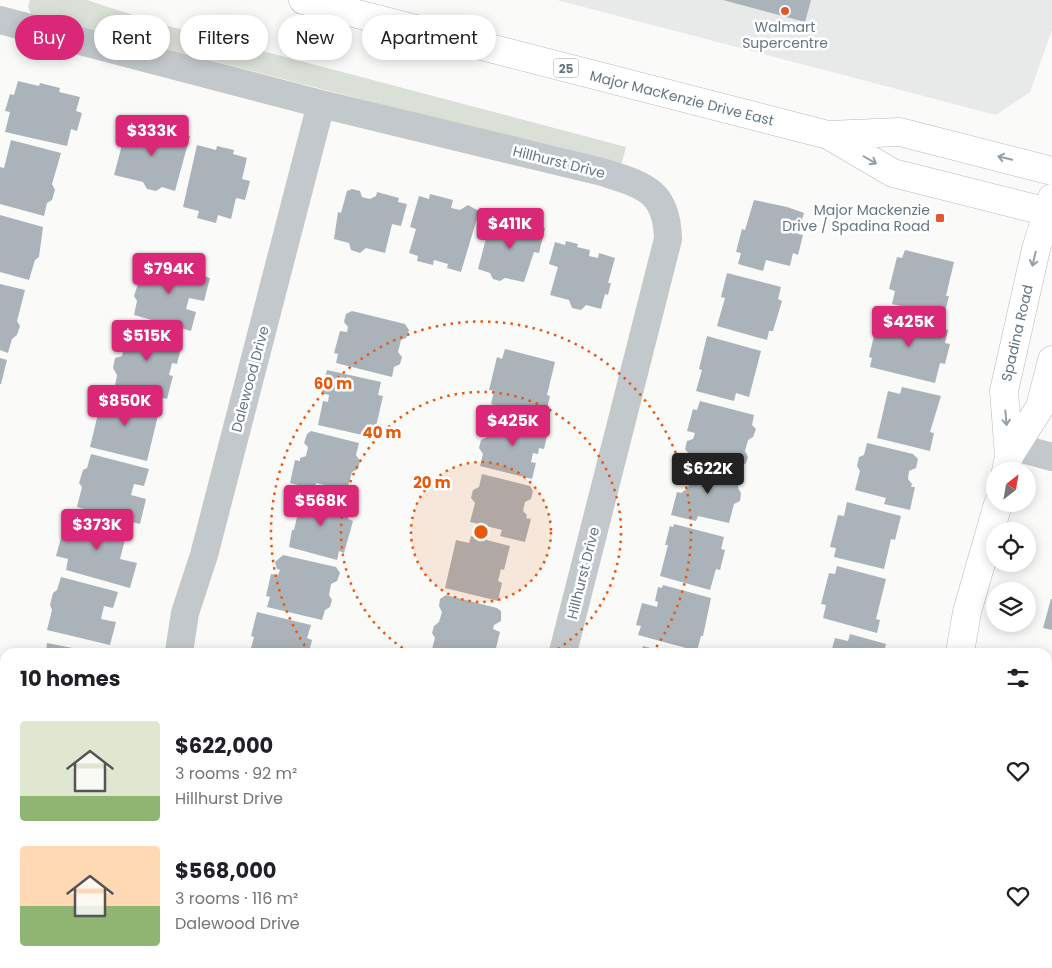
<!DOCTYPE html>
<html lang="en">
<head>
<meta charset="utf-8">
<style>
	:root { --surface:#fff; --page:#f2f2f2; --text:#202124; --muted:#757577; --accent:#db2777 }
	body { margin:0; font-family:Poppins,sans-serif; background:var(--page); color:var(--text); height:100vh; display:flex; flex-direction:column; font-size:19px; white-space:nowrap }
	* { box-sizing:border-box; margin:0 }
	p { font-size:16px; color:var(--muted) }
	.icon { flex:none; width:28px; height:28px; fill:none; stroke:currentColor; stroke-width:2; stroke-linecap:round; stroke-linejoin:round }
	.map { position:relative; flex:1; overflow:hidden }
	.sheet { position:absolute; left:0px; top:648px; width:1052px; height:321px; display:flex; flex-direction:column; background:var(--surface); border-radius:15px 15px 0 0; box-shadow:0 2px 12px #0003 }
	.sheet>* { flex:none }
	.top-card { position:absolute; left:15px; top:15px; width:500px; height:45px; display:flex; gap:10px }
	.needle { width:32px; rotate:31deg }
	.fabs { position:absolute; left:986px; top:462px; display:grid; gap:10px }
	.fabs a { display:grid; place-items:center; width:50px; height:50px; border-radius:50%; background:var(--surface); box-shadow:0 2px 12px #0003; font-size:25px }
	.price { position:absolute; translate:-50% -42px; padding:0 11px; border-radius:5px; background:var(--accent); color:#fff; font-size:16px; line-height:32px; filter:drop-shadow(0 1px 2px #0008) }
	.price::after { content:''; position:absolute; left:50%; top:30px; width:15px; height:11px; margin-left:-8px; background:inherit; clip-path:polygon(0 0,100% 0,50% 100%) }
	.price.active { background:#222; color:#fff }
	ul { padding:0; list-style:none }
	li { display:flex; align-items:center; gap:15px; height:125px; padding:0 20px }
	li span { display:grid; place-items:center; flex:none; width:140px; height:100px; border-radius:5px; color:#555 }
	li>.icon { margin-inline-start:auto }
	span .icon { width:60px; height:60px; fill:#fffc; stroke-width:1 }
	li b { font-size:21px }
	h2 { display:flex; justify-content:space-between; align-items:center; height:60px; padding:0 20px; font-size:21px }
	.chip { padding:0 18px; border-radius:22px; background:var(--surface); box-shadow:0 2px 12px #0003; font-size:18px; line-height:45px }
	.chip.active { background:var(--accent); color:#fff }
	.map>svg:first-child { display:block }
</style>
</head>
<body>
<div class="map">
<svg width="1052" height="968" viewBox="0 0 1052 968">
	<rect width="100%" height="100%" fill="#fafaf8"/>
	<path fill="#e8e9e9" d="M 557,0 L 1052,0 L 1052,30 L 1030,92 L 996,115 Z"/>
	<path fill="#dadfd7" d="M 30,0 L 87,0 L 157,23 L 626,147 L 621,166 L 31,14 L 28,7 Z"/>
	<path fill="#aab3b9" d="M 723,0 L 811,0 L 805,22 Z
		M 18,81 L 39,86 L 40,83 L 60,88 L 59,92 L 80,97 L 76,111 L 82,113 L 77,131 L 71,129 L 67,146 L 5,132 L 10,112 L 5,111 L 10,94 L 14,95 Z
		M 128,122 L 153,129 L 153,132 L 167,136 L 168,130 L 190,136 L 175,191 L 162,187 L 156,191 L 147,189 L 143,182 L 114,175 Z
		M 11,140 L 61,153 L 52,184 L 55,190 L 52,200 L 47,203 L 44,216 L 0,204 L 0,167 L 4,168 Z
		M 197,145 L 216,150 L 217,146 L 234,150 L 233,154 L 247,158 L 242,179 L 250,181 L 245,200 L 236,198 L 231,219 L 218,215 L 216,223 L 197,218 L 199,211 L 183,207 Z
		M 352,189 L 360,191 L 362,197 L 370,199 L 376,196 L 377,192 L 399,198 L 398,202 L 407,204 L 401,226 L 392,224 L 385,253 L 366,248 L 360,253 L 351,250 L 349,243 L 334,239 L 338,212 L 341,213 L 347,191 Z
		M 430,194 L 453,200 L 451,208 L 460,210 L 468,205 L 477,210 L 478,215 L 461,272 L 447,268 L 448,264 L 434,260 L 433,265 L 417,261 L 418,256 L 409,253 L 416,229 L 410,227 L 419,196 L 429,199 Z
		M 754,200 L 787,207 L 804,213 L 798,234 L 803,235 L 798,255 L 793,253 L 790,266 L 766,260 L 763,271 L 738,264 L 741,253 L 736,252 L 742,229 L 745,230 Z
		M 0,215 L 43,227 L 39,257 L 35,260 L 29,280 L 0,272 Z
		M 495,219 L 504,221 L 506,227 L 515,230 L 523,222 L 545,228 L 539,253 L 534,252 L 524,282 L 505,278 L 500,281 L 493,279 L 490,273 L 478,269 L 490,223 Z
		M 566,241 L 578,244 L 577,247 L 590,250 L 589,256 L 598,258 L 599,253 L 615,258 L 608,283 L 611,283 L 608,295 L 605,294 L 601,309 L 586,305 L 581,310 L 572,308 L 569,300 L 550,295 L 558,267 L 549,264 L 555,242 L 565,245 Z
		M 905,250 L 954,262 L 946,296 L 949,296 L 944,316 L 892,304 L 895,291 L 889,289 L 897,257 L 902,258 Z
		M 148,261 L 210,278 L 204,301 L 189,298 L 186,309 L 196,312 L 191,331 L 134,315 L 137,301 L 134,296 L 138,284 L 142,282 Z
		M 727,273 L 781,287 L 778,299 L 782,301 L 773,331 L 769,331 L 767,340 L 717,326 L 725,298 L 721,297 Z
		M 0,284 L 25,290 L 17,321 L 20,326 L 17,335 L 12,339 L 8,353 L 0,350 Z
		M 352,311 L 405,324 L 409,330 L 406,338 L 401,340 L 398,352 L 402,357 L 400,364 L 394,367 L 392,377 L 336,363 L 338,354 L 334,353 L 340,331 L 347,332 L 348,327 L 344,322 L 346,314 Z
		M 882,314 L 948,330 L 945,343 L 950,344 L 945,364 L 940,363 L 935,383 L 870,367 L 872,358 L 869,357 L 876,327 L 879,328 Z
		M 129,326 L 183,340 L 177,364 L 172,363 L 169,375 L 173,376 L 167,399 L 115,386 L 117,375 L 113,368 L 115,358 L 122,356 Z
		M 707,336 L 761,351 L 749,397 L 736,393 L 734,401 L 696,391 L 702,370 L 699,369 Z
		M 505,349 L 555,362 L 547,395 L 550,396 L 545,418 L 491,404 L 494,391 L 489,390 L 497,357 L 502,359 Z
		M 0,358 L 7,360 L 1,384 L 0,384 Z
		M 327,370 L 381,382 L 378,395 L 383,396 L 375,431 L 368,429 L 367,436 L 318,425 L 323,401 L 328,402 L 329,395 L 321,393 Z
		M 902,387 L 941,396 L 930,432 L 934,433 L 930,451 L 877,438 L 888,391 L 900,394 Z
		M 103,393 L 160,407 L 147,461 L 90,447 Z
		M 700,401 L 754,415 L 752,425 L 756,429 L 753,437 L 748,440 L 745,451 L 748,457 L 746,463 L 740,468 L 689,454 L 685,449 L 687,441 L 693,439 L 695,433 L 687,431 L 693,409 L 697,410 Z
		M 492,419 L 524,426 L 525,420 L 549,427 L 544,449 L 539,448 L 538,454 L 533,453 L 531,462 L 536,463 L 532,479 L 480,466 L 483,454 L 479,448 L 481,440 L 487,437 Z
		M 311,431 L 359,443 L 356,455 L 360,461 L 358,469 L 352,472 L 347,490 L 316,483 L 315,489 L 290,483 L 295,460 L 300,461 L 300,458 L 306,456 L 308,447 L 304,443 L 307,434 Z
		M 867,443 L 913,454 L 918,459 L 916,468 L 909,471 L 908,479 L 912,484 L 911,487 L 915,487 L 910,510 L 884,504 L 886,498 L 855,490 L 860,471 L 857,466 L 859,457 L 864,455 Z
		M 91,454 L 149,469 L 144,486 L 134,484 L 131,495 L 146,499 L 140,524 L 77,507 L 82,487 L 79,483 L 83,470 L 87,468 Z
		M 693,463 L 741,476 L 738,488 L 741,493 L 740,501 L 734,504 L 729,523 L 698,516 L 696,521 L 671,515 L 677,492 L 681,493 L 688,488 L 690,480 L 686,475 L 688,466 Z
		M 482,474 L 530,486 L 533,491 L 531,499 L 525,502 L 523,511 L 527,515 L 526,518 L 531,519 L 525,542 L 500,536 L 502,530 L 470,522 L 475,503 L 471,498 L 473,490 L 479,487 Z
		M 303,494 L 351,507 L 348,519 L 353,521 L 344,553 L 339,551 L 337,560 L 289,547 L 292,530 L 294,530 L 297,517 L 292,515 L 297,496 L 303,497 Z
		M 847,502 L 901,516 L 895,540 L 891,539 L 884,569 L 834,557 L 836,548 L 830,547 L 838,515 L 844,516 Z
		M 80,515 L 128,528 L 120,559 L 137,563 L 130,588 L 66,570 L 68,559 L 56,556 L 65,523 L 77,526 Z
		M 674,524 L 724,537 L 721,549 L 725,550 L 720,570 L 716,569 L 710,590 L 660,576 L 668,545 L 665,545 L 670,526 L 673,527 Z
		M 471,536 L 510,546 L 504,570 L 501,569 L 498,581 L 502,583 L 498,601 L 445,588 L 456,540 L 469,543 Z
		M 283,555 L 336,567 L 340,573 L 337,581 L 331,584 L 329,595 L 332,600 L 330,607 L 325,610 L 322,620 L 267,607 L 270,597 L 266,596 L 271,574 L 278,575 L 280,570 L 277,569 L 275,562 Z
		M 837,566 L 886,579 L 876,619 L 880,620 L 877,633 L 823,618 L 826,605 L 821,604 L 829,573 L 835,574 Z
		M 61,577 L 118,592 L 113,608 L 104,606 L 101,619 L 116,622 L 110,645 L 47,630 L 52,610 L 50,605 L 53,593 L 57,590 Z
		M 663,585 L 711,598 L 703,636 L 701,636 L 697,651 L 638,635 L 641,626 L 636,625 L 642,603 L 657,607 L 658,602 L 655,601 L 658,587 L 662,588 Z
		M 446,595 L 497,608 L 501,611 L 501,621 L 494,625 L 493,629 L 500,632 L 495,652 L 447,652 L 432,649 L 435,638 L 432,633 L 434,626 L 439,622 L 442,612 L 439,606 L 440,599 Z
		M 1051,599 L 1052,599 L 1052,630 L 1043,628 Z
		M 257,612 L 311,625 L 307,638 L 312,640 L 309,652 L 250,652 L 254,637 L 251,636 Z
		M 850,634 L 886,644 L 884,652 L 831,652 L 835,638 L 848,641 Z
		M 47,643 L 93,652 L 46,652 Z
		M 643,646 L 666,652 L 641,652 Z
		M 1052,671 L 1052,692 L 1048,690 L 1048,682 Z
		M 1052,730 L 1052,761 L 1048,759 L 1048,742 Z
		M 17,964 L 53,964 L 53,968 L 17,968 Z
		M 467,964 L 520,964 L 518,968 L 466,968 Z
		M 668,964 L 726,964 L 725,968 L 667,968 Z"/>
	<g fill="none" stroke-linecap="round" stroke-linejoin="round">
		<g stroke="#b3babf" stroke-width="29">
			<path id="secondary" d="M 1009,456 L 1040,407 L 1052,360
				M 1006,471 L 1009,456 L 1004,391 L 1036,249 L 1052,198
				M 960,652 L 967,612 L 998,504
				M 1019,964 L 1020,968"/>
		</g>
		<g stroke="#b5babe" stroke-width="29">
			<path id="primary" d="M 303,0 L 828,135 L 893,173 L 1052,213
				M 828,135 L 900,132 L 1052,171"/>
		</g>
		<path stroke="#c3c8cc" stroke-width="28" d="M 0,20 L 321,104 L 602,172 C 643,185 667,190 668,239 L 563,652
			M 1015,447 L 1052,457
			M 179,652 L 185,613 L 204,555 L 321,104
			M 198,968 L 199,964
			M 602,968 L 602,964"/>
		<use href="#secondary" stroke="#fff" stroke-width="28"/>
		<use href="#primary" stroke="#fff" stroke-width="28"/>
	</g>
	<defs><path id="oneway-shaft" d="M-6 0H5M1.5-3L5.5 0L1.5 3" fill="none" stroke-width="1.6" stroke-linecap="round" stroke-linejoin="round" transform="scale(1.25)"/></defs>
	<g stroke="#939fa8">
		<use href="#oneway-shaft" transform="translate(1005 158) rotate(-166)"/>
		<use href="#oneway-shaft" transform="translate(870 160) rotate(30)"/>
		<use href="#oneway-shaft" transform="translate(1034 259) rotate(103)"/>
		<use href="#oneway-shaft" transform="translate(1006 418) rotate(85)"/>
	</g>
	<circle cx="481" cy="532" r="70" fill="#e8590c" fill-opacity=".12"/>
	<g fill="none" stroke="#e8590c" stroke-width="2.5" stroke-dasharray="2.5 5">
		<circle cx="481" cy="532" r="70"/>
		<path d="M409 652A140 140 0 1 1 553 652"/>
		<path d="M309 652A210 210 0 1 1 653 652"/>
	</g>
	<g fill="#e4572e" stroke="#fff" stroke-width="2">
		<circle cx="785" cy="11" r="5"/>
		<rect x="935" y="213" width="10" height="10" rx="2.5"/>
	</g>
	<g text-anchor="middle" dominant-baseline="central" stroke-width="5" stroke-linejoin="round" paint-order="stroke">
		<rect fill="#fff" stroke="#939fa8" stroke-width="1" x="553.5" y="58.5" width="25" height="19" rx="4"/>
		<g font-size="12" font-weight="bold" fill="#657683">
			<text x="566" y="68">25</text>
		</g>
		<g font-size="14" fill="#657683" stroke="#fff">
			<text x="785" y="27">Walmart<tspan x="785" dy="16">Supercentre</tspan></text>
			<text x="930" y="210" text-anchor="end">Major Mackenzie<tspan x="930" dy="16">Drive / Spadina Road</tspan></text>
		</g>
		<g font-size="14" fill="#657683" stroke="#fff">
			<text transform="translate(682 98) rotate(14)">Major MacKenzie Drive East</text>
			<text transform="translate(559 162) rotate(14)">Hillhurst Drive</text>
			<text transform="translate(1017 333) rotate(-77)">Spadina Road</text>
			<text transform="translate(250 379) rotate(-75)">Dalewood Drive</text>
			<text transform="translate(583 573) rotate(-76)">Hillhurst Drive</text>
		</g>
	</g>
	<circle cx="481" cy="532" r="8" fill="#e8590c" stroke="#fff" stroke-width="2.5"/>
	<g font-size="15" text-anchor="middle" font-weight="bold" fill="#e8590c" stroke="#fff" stroke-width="5" stroke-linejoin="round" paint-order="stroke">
		<text x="333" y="389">60 m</text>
		<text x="382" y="438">40 m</text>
		<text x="432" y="488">20 m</text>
	</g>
</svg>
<div class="fabs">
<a><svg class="needle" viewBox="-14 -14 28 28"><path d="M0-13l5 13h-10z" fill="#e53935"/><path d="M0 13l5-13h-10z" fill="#757577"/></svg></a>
<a><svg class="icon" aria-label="locate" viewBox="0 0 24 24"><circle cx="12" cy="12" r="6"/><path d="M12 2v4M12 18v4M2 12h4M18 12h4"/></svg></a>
<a><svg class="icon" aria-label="layers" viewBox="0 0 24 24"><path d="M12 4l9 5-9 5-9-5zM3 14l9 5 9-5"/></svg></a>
</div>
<b class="price" style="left:152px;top:157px">$333K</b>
<b class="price" style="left:510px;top:250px">$411K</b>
<b class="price" style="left:169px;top:295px">$794K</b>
<b class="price" style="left:909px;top:348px">$425K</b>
<b class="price" style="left:147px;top:362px">$515K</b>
<b class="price" style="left:125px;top:427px">$850K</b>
<b class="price" style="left:513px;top:447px">$425K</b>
<b class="price active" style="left:708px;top:495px">$622K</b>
<b class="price" style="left:321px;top:527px">$568K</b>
<b class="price" style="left:97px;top:551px">$373K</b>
<div class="top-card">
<a class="chip active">Buy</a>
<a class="chip">Rent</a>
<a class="chip">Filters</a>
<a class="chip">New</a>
<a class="chip">Apartment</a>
</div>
<section class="sheet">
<h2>10 homes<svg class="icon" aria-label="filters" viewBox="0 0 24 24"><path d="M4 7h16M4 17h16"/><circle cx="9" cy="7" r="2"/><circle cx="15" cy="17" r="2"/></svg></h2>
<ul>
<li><span style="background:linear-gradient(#dfe7d0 75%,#8fb573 0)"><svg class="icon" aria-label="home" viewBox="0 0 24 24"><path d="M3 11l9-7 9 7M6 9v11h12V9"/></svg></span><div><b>$622,000</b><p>3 rooms · 92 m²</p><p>Hillhurst Drive</p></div><svg class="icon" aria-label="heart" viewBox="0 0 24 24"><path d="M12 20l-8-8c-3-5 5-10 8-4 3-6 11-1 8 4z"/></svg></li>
<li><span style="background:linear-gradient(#ffd9b3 60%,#8fb573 0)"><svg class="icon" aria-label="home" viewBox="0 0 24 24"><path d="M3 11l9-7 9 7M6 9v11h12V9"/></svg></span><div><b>$568,000</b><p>3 rooms · 116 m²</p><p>Dalewood Drive</p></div><svg class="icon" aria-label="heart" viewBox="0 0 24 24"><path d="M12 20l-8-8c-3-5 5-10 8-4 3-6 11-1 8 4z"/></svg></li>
</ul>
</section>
</div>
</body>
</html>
